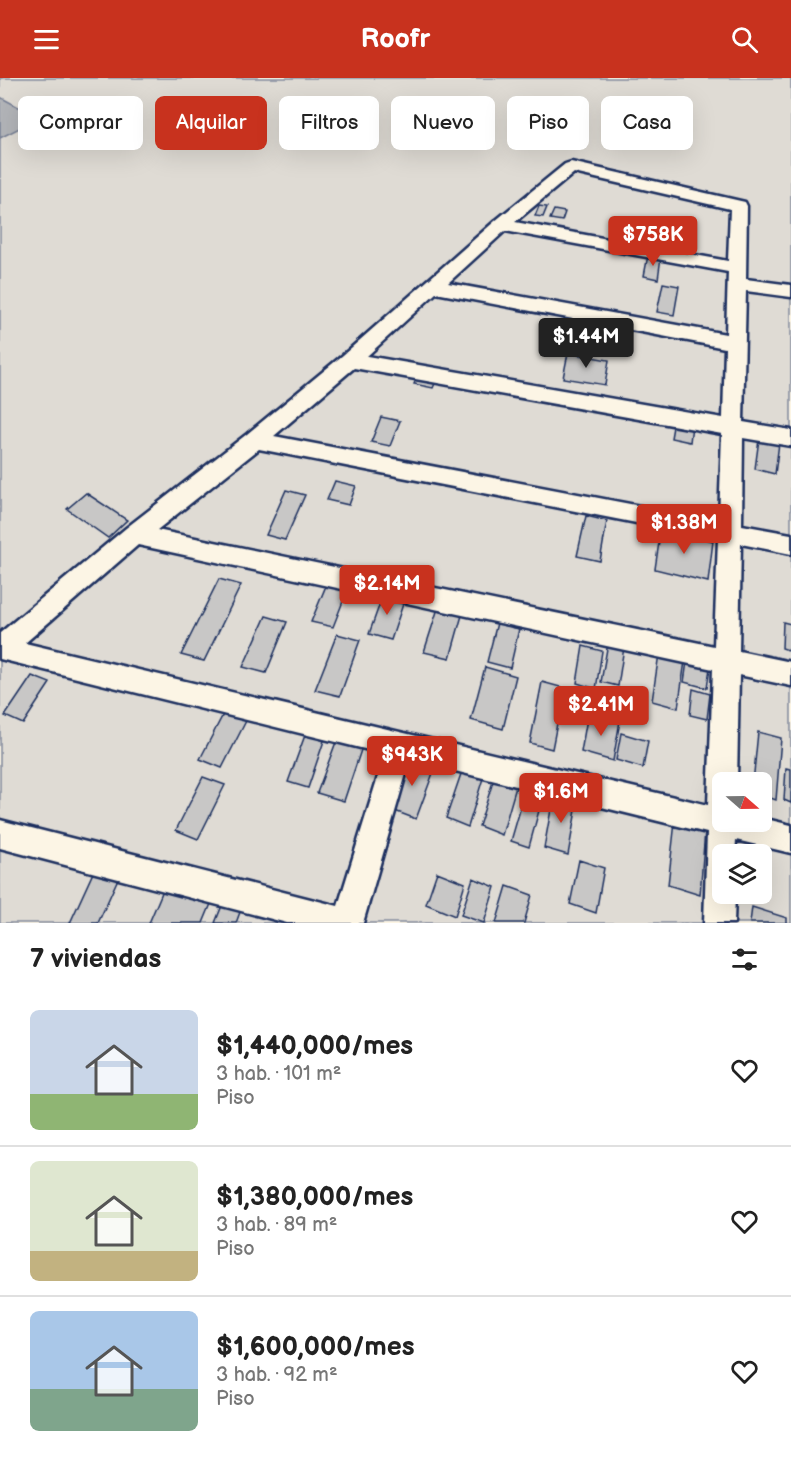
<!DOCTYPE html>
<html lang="es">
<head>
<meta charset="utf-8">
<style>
	:root { --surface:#fff; --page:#f2f2f2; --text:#222; --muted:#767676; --line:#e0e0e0; --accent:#c8321e }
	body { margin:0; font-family:"Balsamiq Sans",sans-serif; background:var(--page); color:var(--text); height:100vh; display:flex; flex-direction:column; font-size:22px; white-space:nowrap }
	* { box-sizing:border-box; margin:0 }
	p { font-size:20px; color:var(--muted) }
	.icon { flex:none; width:33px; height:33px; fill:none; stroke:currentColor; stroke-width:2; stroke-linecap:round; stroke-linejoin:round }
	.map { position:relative; height:845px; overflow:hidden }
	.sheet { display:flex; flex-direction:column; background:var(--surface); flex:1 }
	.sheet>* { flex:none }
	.hud { position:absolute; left:18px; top:18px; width:756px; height:54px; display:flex; gap:12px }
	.needle { width:39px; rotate:110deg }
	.tools { position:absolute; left:712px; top:694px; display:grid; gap:12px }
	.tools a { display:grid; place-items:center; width:60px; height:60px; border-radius:9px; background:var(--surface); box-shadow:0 6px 24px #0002; font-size:30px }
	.price { position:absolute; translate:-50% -51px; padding:0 14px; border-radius:6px; background:var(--accent); color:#fff; font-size:20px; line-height:39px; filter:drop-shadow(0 2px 3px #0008) }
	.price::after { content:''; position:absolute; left:50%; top:36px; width:18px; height:14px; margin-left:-9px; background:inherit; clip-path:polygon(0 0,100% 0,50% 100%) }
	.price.active { background:#222; color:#fff }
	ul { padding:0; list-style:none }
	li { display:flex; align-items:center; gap:18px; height:150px; padding:0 30px }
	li+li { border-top:2px solid var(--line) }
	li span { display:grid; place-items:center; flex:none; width:168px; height:120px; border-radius:9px; color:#555 }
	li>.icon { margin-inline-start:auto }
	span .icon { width:72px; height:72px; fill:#fffc; stroke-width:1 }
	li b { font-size:26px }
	h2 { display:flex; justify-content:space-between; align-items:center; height:72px; padding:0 30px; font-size:26px }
	.chip { padding:0 21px; border-radius:9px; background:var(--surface); box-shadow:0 6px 24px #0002; font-size:21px; line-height:54px }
	.chip.active { background:var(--accent); color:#fff }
	header { display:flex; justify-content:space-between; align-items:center; height:78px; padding:0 30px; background:var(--accent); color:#fff; font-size:27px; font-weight:800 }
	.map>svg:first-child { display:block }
</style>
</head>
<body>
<header><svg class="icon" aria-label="menu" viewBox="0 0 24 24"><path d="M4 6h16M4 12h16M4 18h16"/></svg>Roofr<svg class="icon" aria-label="search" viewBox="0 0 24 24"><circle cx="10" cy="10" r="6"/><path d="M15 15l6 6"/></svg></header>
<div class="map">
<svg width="791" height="845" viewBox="0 0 791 845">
	<rect width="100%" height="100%" fill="#fcf5e5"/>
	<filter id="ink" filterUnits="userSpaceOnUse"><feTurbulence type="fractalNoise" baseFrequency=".0167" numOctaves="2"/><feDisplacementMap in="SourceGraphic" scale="12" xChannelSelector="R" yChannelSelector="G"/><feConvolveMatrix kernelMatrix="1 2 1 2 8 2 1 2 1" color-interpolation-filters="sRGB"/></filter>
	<g filter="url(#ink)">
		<path fill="#dfdbd4" stroke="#7d8599" stroke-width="1.5" fill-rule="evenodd" d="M 0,0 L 791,0 L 791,845 L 0,845 ZM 723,705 L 762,705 L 762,744 L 723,744 ZM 723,777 L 762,777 L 762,816 L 723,816 Z"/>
		<path fill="#b2b4b8" stroke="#767f94" stroke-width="1.5" d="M 0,19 L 39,40 L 0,60 Z"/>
		<path fill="#c8c7c6" stroke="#1b2f5e" stroke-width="1.5" d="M 539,128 L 547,129 L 543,139 L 535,138 Z
			M 554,132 L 565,134 L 562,143 L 550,141 Z
			M 648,177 L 661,179 L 658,201 L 644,198 Z
			M 663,205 L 679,208 L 674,237 L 657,234 Z
			M 568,275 L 609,282 L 605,307 L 563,300 Z
			M 418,297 L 437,301 L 433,310 L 414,306 Z
			M 381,339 L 400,343 L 390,368 L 371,364 Z
			M 674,343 L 692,347 L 690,364 L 671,360 Z
			M 759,361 L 779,365 L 775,396 L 755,391 Z
			M 335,403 L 356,408 L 349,427 L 327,422 Z
			M 286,412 L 305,417 L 285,462 L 266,457 Z
			M 86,415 L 127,442 L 108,460 L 67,431 Z
			M 586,438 L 607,443 L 600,483 L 577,478 Z
			M 661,451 L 713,463 L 708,504 L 655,491 Z
			M 219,501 L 241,507 L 204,583 L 181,577 Z
			M 328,503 L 349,508 L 333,549 L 311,544 Z
			M 384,514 L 405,520 L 391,562 L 369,556 Z
			M 440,524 L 464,530 L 450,580 L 424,574 Z
			M 266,538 L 287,544 L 266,595 L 243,589 Z
			M 783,544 L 791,546 L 791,573 L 782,570 Z
			M 497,545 L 519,551 L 510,590 L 487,584 Z
			M 337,556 L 360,562 L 340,618 L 315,612 Z
			M 608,565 L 624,569 L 618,608 L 601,604 Z
			M 583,568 L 602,573 L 596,611 L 577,605 Z
			M 659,576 L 685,583 L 678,630 L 652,623 Z
			M 687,584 L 710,590 L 707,610 L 684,604 Z
			M 485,589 L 516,598 L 503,651 L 471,642 Z
			M 32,598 L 50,605 L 23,646 L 5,638 Z
			M 542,604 L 564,610 L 552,671 L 530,665 Z
			M 693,611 L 710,616 L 707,641 L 690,637 Z
			M 227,629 L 249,637 L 222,690 L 200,681 Z
			M 588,635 L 620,643 L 613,683 L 581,674 Z
			M 308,649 L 327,654 L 308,710 L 288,704 Z
			M 758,654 L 781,660 L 776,722 L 762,717 L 762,705 L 753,705 Z
			M 621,655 L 648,663 L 643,690 L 616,682 Z
			M 339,656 L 364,663 L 344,723 L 317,715 Z
			M 408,677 L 436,687 L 416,741 L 387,730 Z
			M 463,690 L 484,697 L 468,749 L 446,740 Z
			M 786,690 L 791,691 L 791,725 L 784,722 Z
			M 496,694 L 518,702 L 502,757 L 479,748 Z
			M 203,699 L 225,707 L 198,761 L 176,752 Z
			M 529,701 L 546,707 L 529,769 L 511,763 Z
			M 554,715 L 578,721 L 568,777 L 544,770 Z
			M 675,744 L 705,752 L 700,817 L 668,807 Z
			M 579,782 L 604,790 L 596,835 L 570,826 Z
			M 97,786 L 121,794 L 98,845 L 70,845 Z
			M 437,794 L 465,805 L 455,838 L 426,826 Z
			M 473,800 L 495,809 L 484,845 L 461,837 Z
			M 166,805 L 213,821 L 203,845 L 149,845 Z
			M 507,808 L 532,817 L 524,845 L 496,845 Z
			M 225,820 L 243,826 L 236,845 L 215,845 Z
			M 752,829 L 787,840 L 787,845 L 750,845 Z"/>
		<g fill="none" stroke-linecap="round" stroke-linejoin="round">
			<g stroke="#1b2f5e" stroke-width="5">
				<path id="street" d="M 571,84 L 745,124 L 747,128 L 746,201 L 791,207 L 791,219 L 746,213 L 743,344 L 791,352 L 791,368 L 743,360 L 742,447 L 791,456 L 791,476 L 741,466 L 739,573 L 791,584 L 791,608 L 739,597 L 737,705 L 723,705 L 723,744 L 762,744 L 762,740 L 791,747 L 791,775 L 736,762 L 735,777 L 723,777 L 723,816 L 735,816 L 734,845 L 704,845 L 707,755 L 410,682 L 363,845 L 287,845 L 0,770 L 0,742 L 338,828 L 385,676 L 0,581 L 0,555 L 126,450 L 247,356 L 343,277 L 495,143 L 565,86 ZM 574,95 L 730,131 L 728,183 L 515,144 ZM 505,153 L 728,194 L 726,256 L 448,205 ZM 436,215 L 725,270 L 723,340 L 367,278 ZM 354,290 L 722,356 L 719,443 L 274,358 ZM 259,371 L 718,461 L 714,568 L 157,452 ZM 138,467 L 713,591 L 708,727 L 25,565 Z"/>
			</g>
			<use href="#street" fill="#fcf5e5" fill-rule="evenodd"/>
		</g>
	</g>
</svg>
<div class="tools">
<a><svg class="needle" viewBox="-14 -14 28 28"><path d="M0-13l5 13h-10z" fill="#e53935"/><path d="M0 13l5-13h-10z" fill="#767676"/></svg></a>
<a><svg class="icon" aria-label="layers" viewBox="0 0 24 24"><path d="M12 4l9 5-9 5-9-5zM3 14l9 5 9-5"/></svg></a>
</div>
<b class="price" style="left:653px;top:189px">$758K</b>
<b class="price active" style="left:586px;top:291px">$1.44M</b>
<b class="price" style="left:684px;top:477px">$1.38M</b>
<b class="price" style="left:387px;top:538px">$2.14M</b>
<b class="price" style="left:601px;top:659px">$2.41M</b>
<b class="price" style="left:412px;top:709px">$943K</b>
<b class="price" style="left:561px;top:746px">$1.6M</b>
<div class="hud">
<a class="chip">Comprar</a>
<a class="chip active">Alquilar</a>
<a class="chip">Filtros</a>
<a class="chip">Nuevo</a>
<a class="chip">Piso</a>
<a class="chip">Casa</a>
</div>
</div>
<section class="sheet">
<h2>7 viviendas<svg class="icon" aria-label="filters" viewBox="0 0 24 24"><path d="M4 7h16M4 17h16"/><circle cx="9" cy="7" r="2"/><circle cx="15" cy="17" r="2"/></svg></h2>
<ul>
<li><span style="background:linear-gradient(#c9d6e8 70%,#8fb573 0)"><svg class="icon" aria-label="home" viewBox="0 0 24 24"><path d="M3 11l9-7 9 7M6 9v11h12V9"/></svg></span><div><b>$1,440,000/mes</b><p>3 hab. · 101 m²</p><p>Piso</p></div><svg class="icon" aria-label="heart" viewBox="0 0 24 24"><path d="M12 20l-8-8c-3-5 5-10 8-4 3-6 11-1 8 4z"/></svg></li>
<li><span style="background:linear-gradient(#dfe7d0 75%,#c2b280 0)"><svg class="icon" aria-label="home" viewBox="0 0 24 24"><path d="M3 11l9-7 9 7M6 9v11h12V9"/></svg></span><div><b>$1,380,000/mes</b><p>3 hab. · 89 m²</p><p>Piso</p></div><svg class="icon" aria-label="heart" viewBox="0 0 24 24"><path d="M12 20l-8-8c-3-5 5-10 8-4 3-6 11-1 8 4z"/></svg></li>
<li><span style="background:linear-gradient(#a9c7e8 65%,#7fa58c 0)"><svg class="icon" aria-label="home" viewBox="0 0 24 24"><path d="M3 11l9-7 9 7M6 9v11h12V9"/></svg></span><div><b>$1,600,000/mes</b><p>3 hab. · 92 m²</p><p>Piso</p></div><svg class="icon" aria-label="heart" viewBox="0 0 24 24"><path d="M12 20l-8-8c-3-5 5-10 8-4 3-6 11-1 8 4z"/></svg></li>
</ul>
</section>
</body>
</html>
